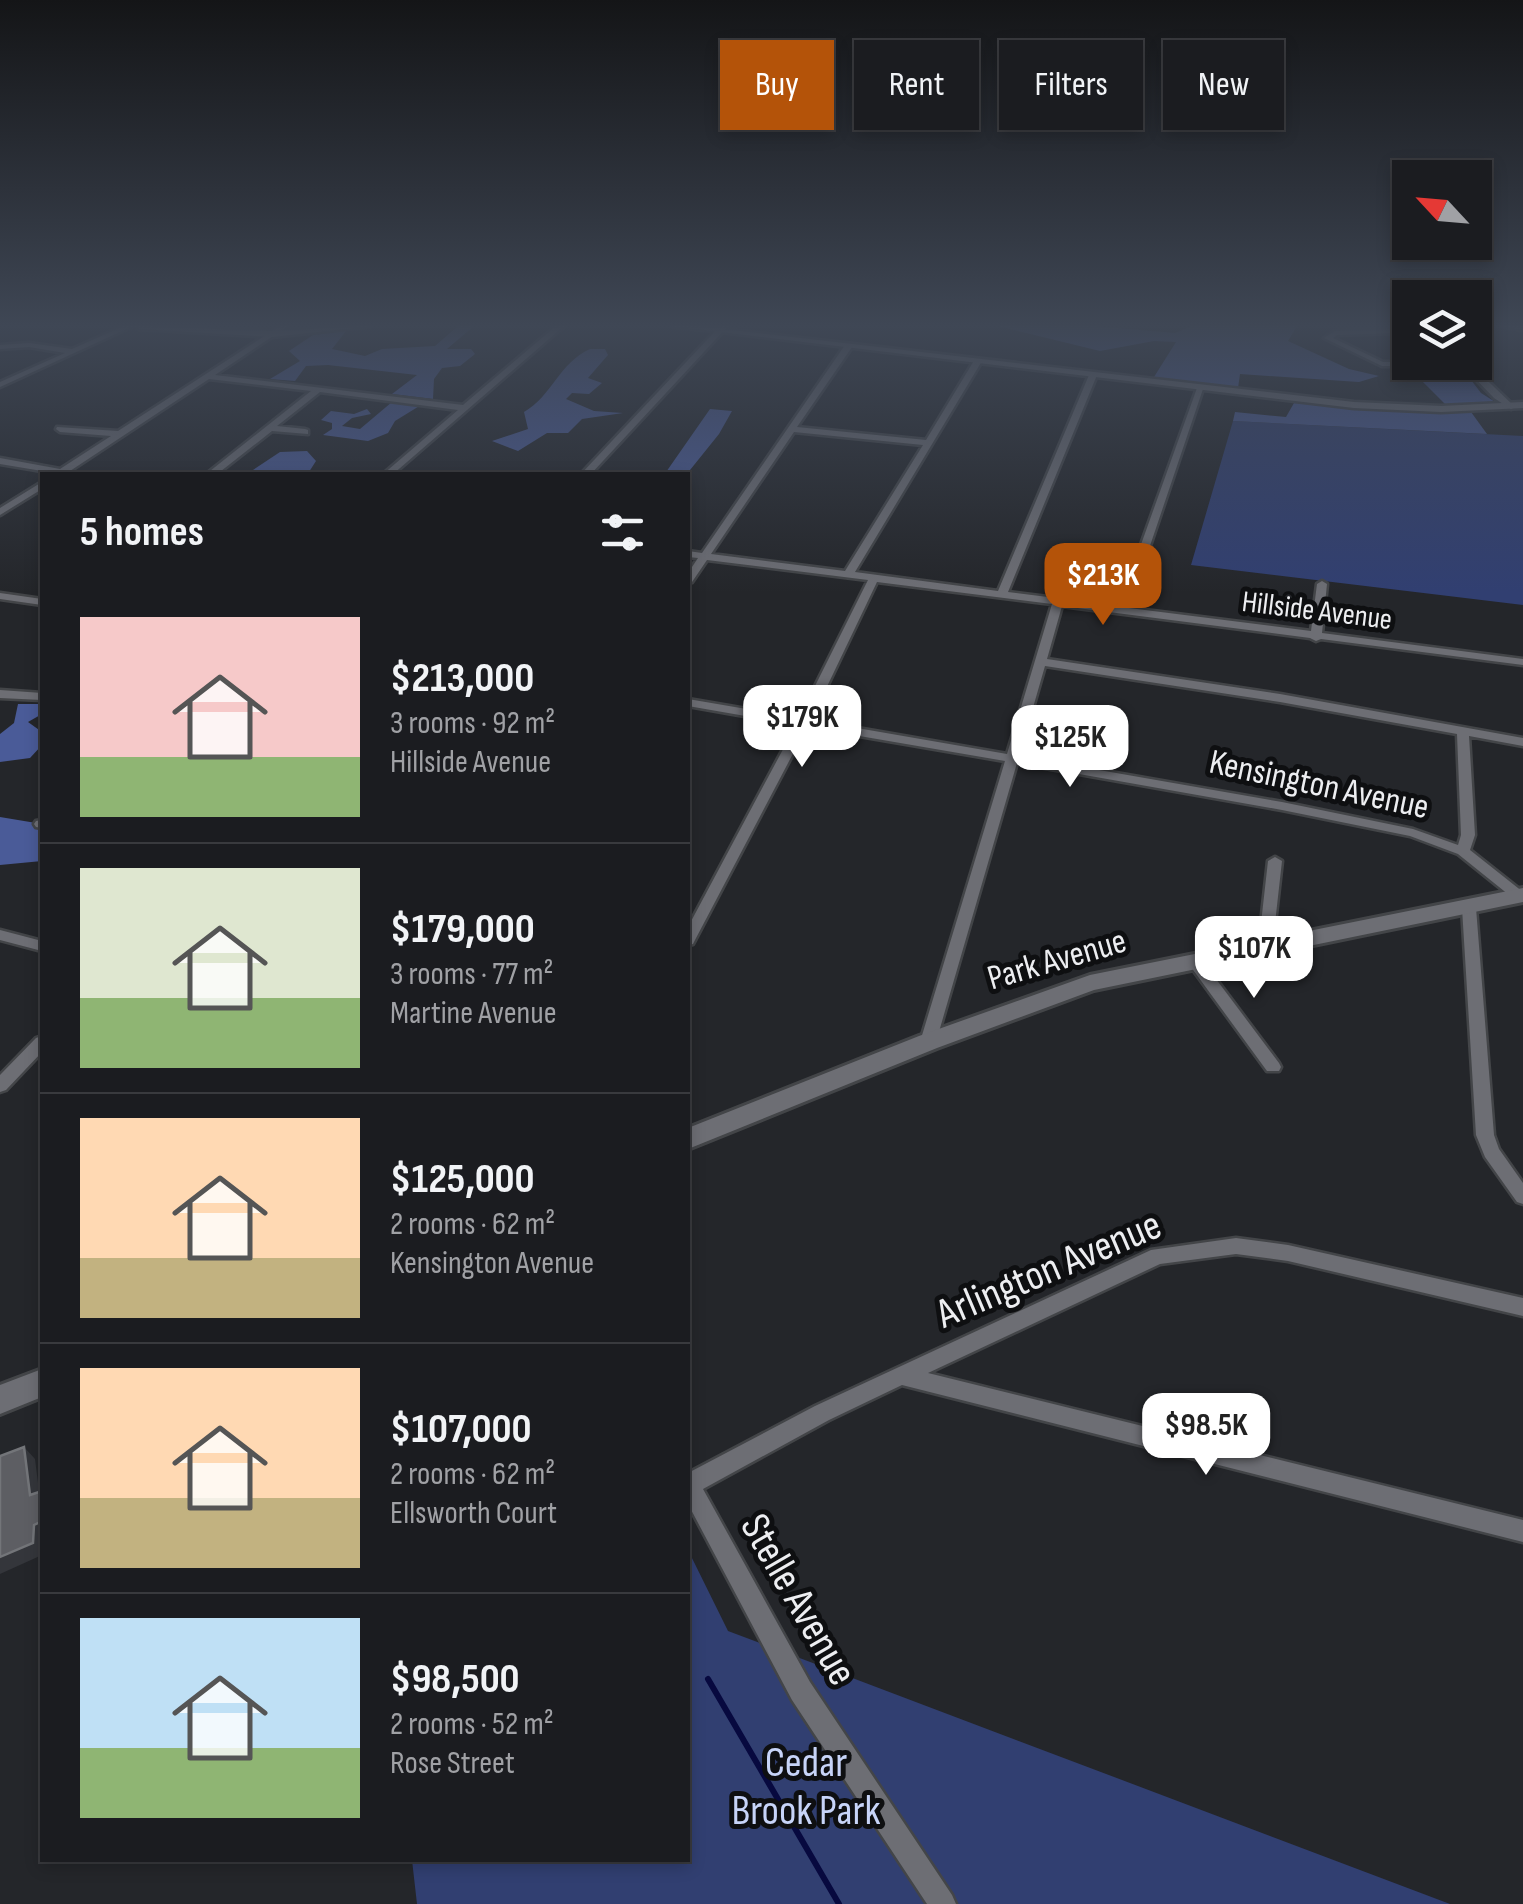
<!DOCTYPE html>
<html lang="en">
<head>
<meta charset="utf-8">
<style>
	:root { --surface:#1b1c20; --page:#242529; --text:#f1f3f6; --muted:#a0a1a5; --line:#393a3e; --accent:#b45309 }
	body { margin:0; font-family:"Sofia Sans Condensed",sans-serif; background:var(--page); color:var(--text); height:100vh; display:flex; flex-direction:column; font-size:38px; white-space:nowrap }
	* { box-sizing:border-box; margin:0 }
	p { font-size:32px; color:var(--muted) }
	.icon { flex:none; width:55px; height:55px; fill:none; stroke:currentColor; stroke-width:2; stroke-linecap:round; stroke-linejoin:round }
	.map { position:relative; flex:1; overflow:hidden }
	.sheet { position:absolute; left:40px; top:472px; width:650px; height:1390px; display:flex; flex-direction:column; background:var(--surface); border-radius:0px; box-shadow:0 5px 15px #0003,0 0 0 2px var(--line) }
	.sheet>* { flex:none }
	.banner { position:absolute; left:720px; top:40px; width:652px; height:90px; display:flex; gap:20px }
	.needle { width:65px; rotate:296deg }
	.controls { position:absolute; left:1392px; top:160px; display:grid; gap:20px }
	.controls a { display:grid; place-items:center; width:100px; height:100px; border-radius:0px; background:var(--surface); box-shadow:0 5px 15px #0003,0 0 0 2px var(--line); font-size:50px }
	.price { position:absolute; translate:-50% -85px; padding:0 22px; border-radius:20px; background:#fff; color:#222; font-size:32px; line-height:65px; filter:drop-shadow(0 2px 5px #0008) }
	.price::after { content:''; position:absolute; left:50%; top:60px; width:30px; height:22px; margin-left:-15px; background:inherit; clip-path:polygon(0 0,100% 0,50% 100%) }
	.price.selected { background:var(--accent); color:#fff }
	ul { padding:0; list-style:none }
	li { display:flex; align-items:center; gap:30px; height:250px; padding:0 40px }
	li+li { border-top:2px solid var(--line) }
	li span { display:grid; place-items:center; flex:none; width:280px; height:200px; border-radius:0px; color:#555 }
	li>.icon { margin-inline-start:auto }
	span .icon { width:120px; height:120px; fill:#fffc; stroke-width:1 }
	li b { font-size:42px }
	h2 { display:flex; justify-content:space-between; align-items:center; height:120px; padding:0 40px; font-size:42px }
	.tag { padding:0 35px; border-radius:0px; background:var(--surface); box-shadow:0 5px 15px #0003,0 0 0 2px var(--line); font-size:35px; line-height:90px }
	.tag.selected { background:var(--accent); color:#fff }
	.map>svg:first-child { display:block }
</style>
</head>
<body>
<div class="map">
<svg width="1523" height="1904" viewBox="0 0 1523 1904">
	<rect width="100%" height="100%" fill="#24262a"/>
	<path fill="#313f71" d="M 1233,421 L 1523,436 L 1523,605 L 1191,565 Z
		M 688,1550 L 728,1631 L 1450,1904 L 417,1904 L 412,1860 L 688,1860 Z"/>
	<path fill="#4a5b98" d="M 458,326 L 474,326 L 447,349 L 471,349 L 475,354 L 460,366 L 442,368 L 434,379 L 433,399 L 392,394 L 417,375 L 328,365 L 306,366 L 295,381 L 270,379 L 300,361 L 289,351 L 313,335 L 346,331 L 332,349 L 365,356 L 382,349 L 435,346 Z
		M 998,326 L 1093,326 L 1175,333 L 1192,326 L 1297,326 L 1288,341 L 1349,369 L 1379,376 L 1359,382 L 1240,374 L 1238,388 L 1154,377 L 1176,342 L 1154,341 L 1100,351 Z
		M 590,349 L 605,349 L 608,355 L 588,378 L 602,383 L 589,394 L 572,393 L 566,399 L 594,411 L 623,413 L 582,419 L 568,433 L 547,433 L 518,451 L 492,441 L 528,429 L 524,412 C 552,396 559,363 590,349 Z
		M 1468,376 L 1481,393 L 1500,405 L 1447,406 L 1419,378 Z
		M 392,402 L 421,405 L 395,421 L 388,433 L 368,441 L 323,435 L 332,429 L 332,423 L 321,420 L 331,411 L 354,414 L 367,409 L 371,414 L 352,418 L 342,426 L 360,429 Z
		M 1294,403 L 1471,412 L 1487,434 L 1233,421 L 1235,412 L 1286,417 Z
		M 710,409 L 732,411 L 719,434 L 686,475 L 664,475 Z
		M 307,451 L 316,461 L 307,475 L 253,470 L 280,452 Z
		M 18,704 L 42,704 L 42,714 L 28,722 L 42,732 L 42,745 L 30,758 L 0,762 L 0,734 L 14,723 Z
		M 0,817 L 42,824 L 42,861 L 0,865 Z"/>
	<g fill="none" stroke-linecap="round" stroke-linejoin="round">
		<path stroke="#07093f" stroke-width="6" d="M 708,1679 L 839,1904"/>
		<g stroke="#434548" stroke-width="5">
			<path id="minor" d="M 124,326 L 133,326 L 0,387 L 0,382 L 65,353 L 29,347 L 0,349 L 0,345 L 29,343 L 72,349 Z
				M 280,326 L 288,326 L 215,375 L 463,405 L 556,326 L 564,326 L 392,475 L 382,475 L 458,410 L 320,392 L 277,426 L 305,429 L 308,430 L 308,434 L 272,431 L 216,475 L 205,475 L 311,391 L 209,379 L 70,471 L 85,475 L 52,475 L 54,473 L 0,464 L 0,458 L 60,469 L 111,436 L 60,432 L 56,429 L 57,427 L 118,431 Z
				M 720,326 L 728,326 L 590,475 L 580,475 Z
				M 1502,326 L 1523,326 L 1523,330 Z
				M 1393,329 L 1410,333 L 1410,337 L 1393,333 L 1337,335 L 1333,338 L 1383,362 L 1468,362 L 1515,407 L 1511,409 L 1494,398 L 1463,366 L 1382,366 L 1324,338 L 1335,331 Z
				M 845,345 L 852,347 L 797,427 L 926,440 L 975,359 L 982,361 L 855,572 L 998,591 L 1089,375 L 1093,373 L 1097,375 L 1008,592 L 1119,606 L 1197,388 L 1204,386 L 1129,608 L 1311,631 L 1317,584 L 1322,581 L 1327,584 L 1322,633 L 1523,659 L 1523,665 L 1321,639 L 1316,641 L 1310,638 L 1062,606 L 1047,659 L 1280,694 L 1523,738 L 1523,746 L 1469,736 L 1475,835 L 1470,850 L 1523,892 L 1523,900 L 1514,899 L 1458,854 L 1410,836 L 1282,810 L 1017,763 L 936,1042 L 934,1046 L 922,1046 L 920,1042 L 1005,761 L 807,727 L 695,940 L 693,944 L 688,945 L 688,927 L 796,725 L 688,706 L 688,699 L 799,718 L 868,580 L 707,560 L 692,582 L 688,583 L 688,573 L 698,558 L 688,557 L 688,551 L 702,553 ZM 794,432 L 923,445 L 845,571 L 711,554 ZM 877,582 L 1052,604 L 1007,754 L 811,720 ZM 1045,666 L 1280,702 L 1457,734 L 1461,835 L 1458,845 L 1413,829 L 1282,802 L 1019,756 Z
				M 42,482 L 42,489 L 0,515 L 0,508 Z
				M 0,593 L 42,599 L 42,605 L 0,599 Z
				M 0,690 L 42,693 L 42,700 L 0,698 Z
				M 42,820 L 42,828 L 36,827 L 34,824 L 36,821 Z
				M 1275,857 L 1282,861 L 1272,950 L 1265,955 L 1258,950 L 1268,861 Z
				M 1469,903 L 1476,908 L 1494,1135 L 1499,1149 L 1523,1183 L 1523,1204 L 1517,1202 L 1485,1157 L 1476,1135 L 1462,908 Z
				M 0,930 L 42,941 L 42,951 L 0,940 Z
				M 1196,958 L 1201,959 L 1279,1063 L 1281,1067 L 1279,1071 L 1267,1071 L 1191,967 L 1188,963 Z
				M 42,1036 L 42,1052 L 6,1090 L 0,1092 L 0,1075 L 36,1038 Z
				M 1236,1238 L 1288,1245 L 1523,1298 L 1523,1316 L 1288,1261 L 1236,1254 L 1160,1264 L 928,1373 L 1523,1520 L 1523,1542 L 902,1385 L 829,1420 L 703,1489 L 810,1682 L 952,1895 L 956,1904 L 927,1904 L 792,1700 L 688,1504 L 688,1473 L 815,1406 L 1151,1250 Z"/>
		</g>
		<g stroke="#434548" stroke-width="5">
			<path id="tertiary" d="M 135,326 L 272,331 L 371,326 L 272,337 L 140,329 Z
				M 671,326 L 697,326 L 1354,402 L 1441,406 L 1523,402 L 1523,408 L 1441,412 L 1354,408 Z"/>
		</g>
		<g stroke="#434548" stroke-width="6">
			<path id="secondary" d="M 1523,888 L 1523,902 L 1094,990 L 937,1048 L 688,1149 L 688,1128 L 919,1036 L 1090,975 Z
				M 42,1369 L 42,1397 L 0,1414 L 0,1385 Z"/>
		</g>
		<use href="#minor" fill="#6d6e74" fill-rule="evenodd"/>
		<use href="#tertiary" fill="#6d6e74" fill-rule="evenodd"/>
		<use href="#secondary" fill="#6d6e74" fill-rule="evenodd"/>
	</g>
	<path fill="#34363b" d="M 24,1447 L 35,1459 L 41,1507 L 30,1495 Z
		M 42,1521 L 42,1555 L 0,1574 L 0,1557 L 34,1525 Z"/>
	<path fill="#5d5e63" stroke="#737579" stroke-width="2.5" d="M 24,1447 L 30,1495 L 42,1491 L 42,1521 L 34,1525 L 33,1543 L 0,1557 L 0,1456 Z"/>
	<linearGradient id="sky" x2="0" y2="1"><stop stop-color="#141517"/><stop offset="0.55" stop-color="#3f4755"/><stop offset="1" stop-color="#3f4755" stop-opacity="0"/></linearGradient>
	<rect width="1523" height="592" fill="url(#sky)"/>
	<g text-anchor="middle" dominant-baseline="central" stroke-width="10" stroke-linejoin="round" paint-order="stroke">
		<g font-size="30" fill="#edeef1" stroke="#0e0f11">
			<text transform="translate(1317 611) rotate(7)">Hillside Avenue</text>
		</g>
		<g font-size="35" fill="#edeef1" stroke="#0e0f11">
			<text transform="translate(1319 785) rotate(12)">Kensington Avenue</text>
			<text transform="translate(1057 960) rotate(-16)">Park Avenue</text>
		</g>
		<g font-size="42" fill="#edeef1" stroke="#0e0f11">
			<text transform="translate(1049 1270) rotate(-23)">Arlington Avenue</text>
			<text transform="translate(798 1600) rotate(60)">Stelle Avenue</text>
		</g>
		<g font-size="42" fill="#c7d4f8" stroke="#0e0f11">
			<text x="806" y="1763">Cedar<tspan x="806" dy="48">Brook Park</tspan></text>
		</g>
	</g>
</svg>
<div class="controls">
<a><svg class="needle" viewBox="-14 -14 28 28"><path d="M0-13l5 13h-10z" fill="#e53935"/><path d="M0 13l5-13h-10z" fill="#a0a1a5"/></svg></a>
<a><svg class="icon" aria-label="layers" viewBox="0 0 24 24"><path d="M12 4l9 5-9 5-9-5zM3 14l9 5 9-5"/></svg></a>
</div>
<b class="price selected" style="left:1103px;top:628px">$213K</b>
<b class="price" style="left:802px;top:770px">$179K</b>
<b class="price" style="left:1070px;top:790px">$125K</b>
<b class="price" style="left:1254px;top:1001px">$107K</b>
<b class="price" style="left:1206px;top:1478px">$98.5K</b>
<div class="banner">
<a class="tag selected">Buy</a>
<a class="tag">Rent</a>
<a class="tag">Filters</a>
<a class="tag">New</a>
</div>
<section class="sheet">
<h2>5 homes<svg class="icon" aria-label="filters" viewBox="0 0 24 24"><path d="M4 7h16M4 17h16"/><circle cx="9" cy="7" r="2"/><circle cx="15" cy="17" r="2"/></svg></h2>
<ul>
<li><span style="background:linear-gradient(#f6c9c9 70%,#8fb573 0)"><svg class="icon" aria-label="home" viewBox="0 0 24 24"><path d="M3 11l9-7 9 7M6 9v11h12V9"/></svg></span><div><b>$213,000</b><p>3 rooms · 92 m²</p><p>Hillside Avenue</p></div></li>
<li><span style="background:linear-gradient(#dfe7d0 65%,#8fb573 0)"><svg class="icon" aria-label="home" viewBox="0 0 24 24"><path d="M3 11l9-7 9 7M6 9v11h12V9"/></svg></span><div><b>$179,000</b><p>3 rooms · 77 m²</p><p>Martine Avenue</p></div></li>
<li><span style="background:linear-gradient(#ffd9b3 70%,#c2b280 0)"><svg class="icon" aria-label="home" viewBox="0 0 24 24"><path d="M3 11l9-7 9 7M6 9v11h12V9"/></svg></span><div><b>$125,000</b><p>2 rooms · 62 m²</p><p>Kensington Avenue</p></div></li>
<li><span style="background:linear-gradient(#ffd9b3 65%,#c2b280 0)"><svg class="icon" aria-label="home" viewBox="0 0 24 24"><path d="M3 11l9-7 9 7M6 9v11h12V9"/></svg></span><div><b>$107,000</b><p>2 rooms · 62 m²</p><p>Ellsworth Court</p></div></li>
<li><span style="background:linear-gradient(#bfe0f5 65%,#8fb573 0)"><svg class="icon" aria-label="home" viewBox="0 0 24 24"><path d="M3 11l9-7 9 7M6 9v11h12V9"/></svg></span><div><b>$98,500</b><p>2 rooms · 52 m²</p><p>Rose Street</p></div></li>
</ul>
</section>
</div>
</body>
</html>
